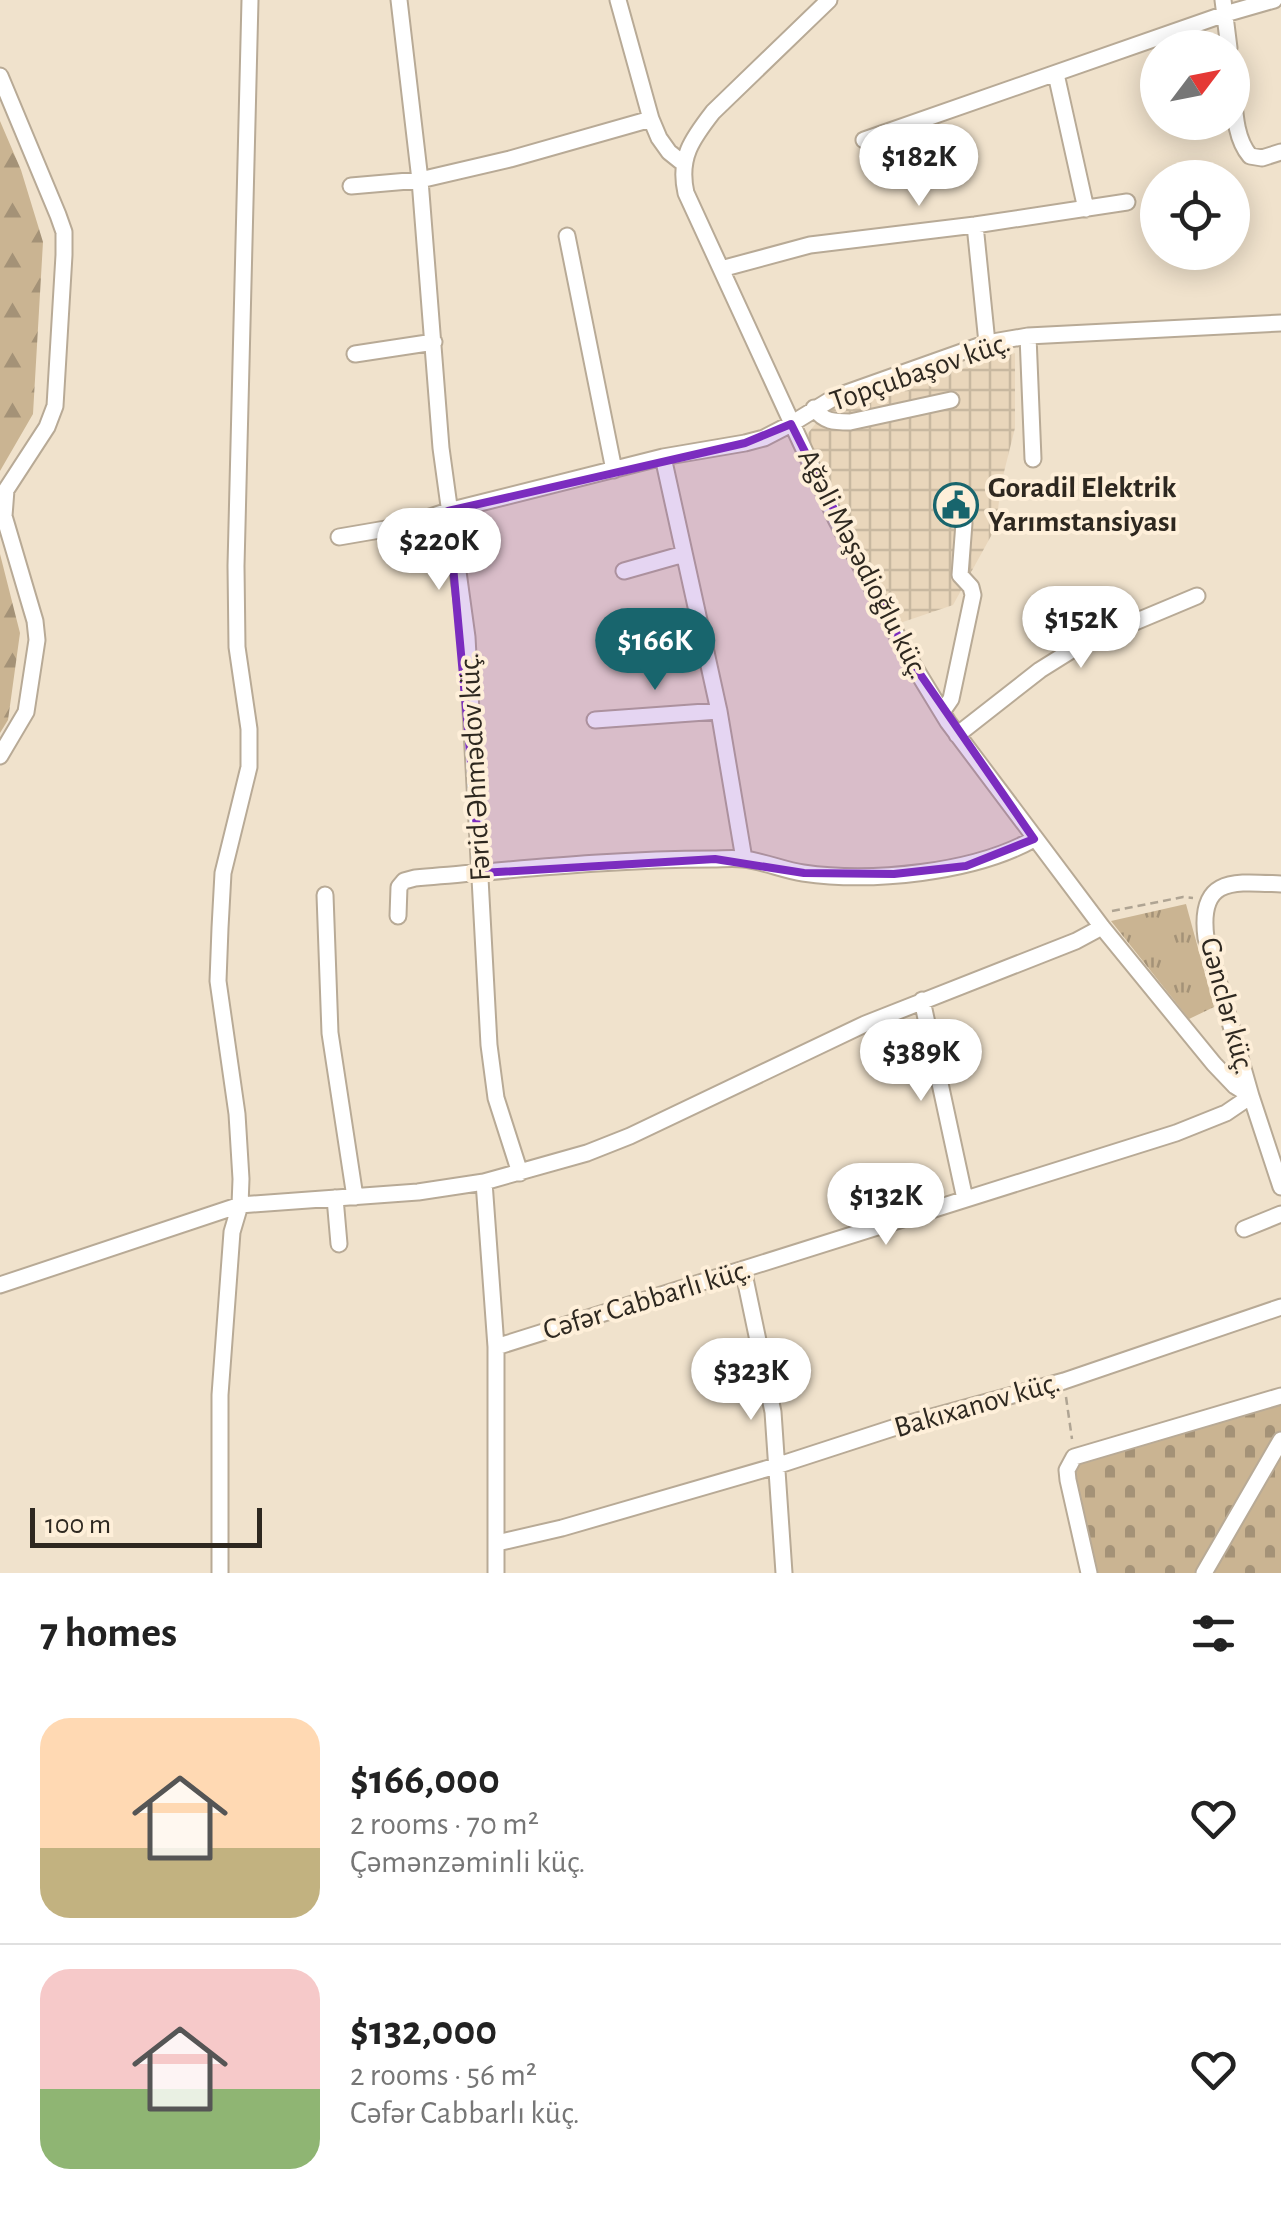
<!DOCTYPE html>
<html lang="en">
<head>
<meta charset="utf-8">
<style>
	:root { --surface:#fff; --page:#f6f6f6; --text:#222; --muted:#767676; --line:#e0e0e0; --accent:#18656d }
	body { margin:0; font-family:"Alegreya Sans",sans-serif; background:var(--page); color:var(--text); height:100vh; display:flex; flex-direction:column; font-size:38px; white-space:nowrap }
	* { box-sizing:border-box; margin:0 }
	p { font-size:32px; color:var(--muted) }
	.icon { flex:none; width:55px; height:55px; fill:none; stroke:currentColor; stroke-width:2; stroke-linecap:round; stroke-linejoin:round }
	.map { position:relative; height:1573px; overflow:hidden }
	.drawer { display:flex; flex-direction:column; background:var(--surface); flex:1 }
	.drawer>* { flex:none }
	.needle { width:65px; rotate:58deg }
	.tools { position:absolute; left:1140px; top:30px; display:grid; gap:20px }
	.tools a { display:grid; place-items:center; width:110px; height:110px; border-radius:50%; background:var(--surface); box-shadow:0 5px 25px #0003; font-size:50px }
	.scale { position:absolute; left:30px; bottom:25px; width:232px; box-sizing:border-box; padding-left:10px; border:5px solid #2e2820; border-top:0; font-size:28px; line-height:35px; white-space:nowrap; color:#2e2820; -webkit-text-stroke:8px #feefd9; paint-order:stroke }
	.price { position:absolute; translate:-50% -85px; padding:0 22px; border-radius:35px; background:#fff; color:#222; font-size:32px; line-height:65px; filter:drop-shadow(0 2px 5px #0008) }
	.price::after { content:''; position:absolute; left:50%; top:60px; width:30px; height:22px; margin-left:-15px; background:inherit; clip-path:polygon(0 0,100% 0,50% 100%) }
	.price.selected { background:var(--accent); color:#fff }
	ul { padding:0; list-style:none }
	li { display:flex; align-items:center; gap:30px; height:250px; padding:0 40px }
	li+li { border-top:2px solid var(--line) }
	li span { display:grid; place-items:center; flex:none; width:280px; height:200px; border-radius:30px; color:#555 }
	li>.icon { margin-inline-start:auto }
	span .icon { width:120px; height:120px; fill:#fffc; stroke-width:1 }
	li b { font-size:42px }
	h2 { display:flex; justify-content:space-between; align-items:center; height:120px; padding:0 40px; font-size:42px }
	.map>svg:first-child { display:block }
</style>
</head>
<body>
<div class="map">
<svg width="1281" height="1573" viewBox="0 0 1281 1573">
	<defs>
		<pattern id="industrial-grid" width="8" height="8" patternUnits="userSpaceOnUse" patternTransform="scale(2.5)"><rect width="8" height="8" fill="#e9d6bb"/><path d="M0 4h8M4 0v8" fill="none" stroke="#c8b8a0"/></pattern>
		<pattern id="grass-tufts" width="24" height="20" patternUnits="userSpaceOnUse" patternTransform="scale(2.5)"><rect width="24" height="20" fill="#cab492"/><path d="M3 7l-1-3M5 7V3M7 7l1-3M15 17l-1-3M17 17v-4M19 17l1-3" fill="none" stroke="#a49277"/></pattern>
		<pattern id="forest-firs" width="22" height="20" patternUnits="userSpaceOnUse" patternTransform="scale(2.5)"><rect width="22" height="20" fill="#cab492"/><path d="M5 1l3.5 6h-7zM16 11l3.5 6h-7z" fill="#a49277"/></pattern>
		<pattern id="cemetery-stones" width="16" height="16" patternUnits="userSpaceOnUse" patternTransform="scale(2.5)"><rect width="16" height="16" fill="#cab492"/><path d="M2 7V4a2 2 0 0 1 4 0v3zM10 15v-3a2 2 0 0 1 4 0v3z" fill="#a49277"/></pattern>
	</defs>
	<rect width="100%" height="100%" fill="#f0e2cc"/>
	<path fill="url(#industrial-grid)" d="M 1015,353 L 1015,428 L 1001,484 L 996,527 L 953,605 L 900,623 L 805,437 L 828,408 Z"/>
	<path fill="url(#grass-tufts)" d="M 1186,904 L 1214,1007 L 1189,1019 L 1111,921 Z"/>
	<path fill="url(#forest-firs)" d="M 0,121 L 21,170 L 43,242 L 33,414 L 0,471 Z
		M 0,554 L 20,633 L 8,720 L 0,733 Z"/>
	<path fill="url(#cemetery-stones)" d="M 1281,1401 L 1281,1573 L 1097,1573 L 1073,1464 Z"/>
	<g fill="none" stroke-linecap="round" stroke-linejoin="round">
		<g stroke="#b8aa96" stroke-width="19">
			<path id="minor" d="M 399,0 L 420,180 L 441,448 L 467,637 L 489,1045 L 496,1098 L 520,1173
				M 618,0 L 651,119 L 659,138 L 669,152 L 684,164
				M 1223,0 L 1229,48
				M 1056,74 L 1086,209
				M 0,76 L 58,215 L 64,232 L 64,255 L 55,406 L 47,427 L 6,490 L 4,516 L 35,621 L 37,640 L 26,712 L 0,756
				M 1232,79 C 1235,104 1233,136 1250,156 L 1262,158 L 1281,152
				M 864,140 L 1225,14 L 1274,0
				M 351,186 L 420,180 L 510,159 L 651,119
				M 975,225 L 987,343
				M 567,236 L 614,470
				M 721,269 L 810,245 L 975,225 L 1127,202
				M 1028,336 L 1033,459
				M 355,354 L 434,342
				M 814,408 C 824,422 834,422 850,422 L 951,400
				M 663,457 L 719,711 L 744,859
				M 339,537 L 403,526 L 448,511 L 663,457 L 745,443 L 764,438 L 791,424 L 835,397 L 987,343 L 1028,336 L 1281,323
				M 624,571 L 684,554
				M 942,712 L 951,699 L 973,595 L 971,587 L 960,575 L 964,523
				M 595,720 L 719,711
				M 957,735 L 1040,670 L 1080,645 L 1197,596
				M 1281,884 C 1234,882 1198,876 1206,938 L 1251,1096 L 1281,1187
				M 325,895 L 330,1033 L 355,1197
				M 398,916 L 399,887 L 404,881 L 415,878 C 513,870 613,859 712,859 C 722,859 733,858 743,859 C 763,861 783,870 803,873 C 871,883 974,873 1034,839
				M 922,1000 L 965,1199
				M 484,1182 L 496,1347 L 496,1573
				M 335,1198 L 339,1244
				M 1244,1229 L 1281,1214
				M 743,1269 L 773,1412 L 784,1573
				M 0,1285 L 240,1205 L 418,1192 L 484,1182 L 587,1153 L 630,1136 L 865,1024 L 1076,941 L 1102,927
				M 496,1347 L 1176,1133 L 1226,1113 L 1251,1096 L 1235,1086 L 1214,1064 L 1102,927 L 948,722 L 909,658 L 836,519 L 686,193 C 678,158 692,139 713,112 L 829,0
				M 497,1543 L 562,1528 L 776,1466 L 899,1426 L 1064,1381 L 1281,1307
				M 220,1573 L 220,1395 L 232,1232 L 240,1205 L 241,1179 L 237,1114 L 218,981 L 220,928 L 223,873 L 249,767 L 249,729 L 237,647 L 236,566 L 250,0
				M 1089,1573 L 1068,1480 L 1067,1470 L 1074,1457 L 1281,1396
				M 1204,1573 L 1281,1440"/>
		</g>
		<path stroke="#afa493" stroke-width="2.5" stroke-dasharray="8 5" stroke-linecap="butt" d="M 1112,911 L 1183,897 L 1193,898
			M 1066,1397 L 1072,1439"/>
		<use href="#minor" stroke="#fff" stroke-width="15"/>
	</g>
	<path fill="#7b2cbf" fill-opacity="0.2" stroke="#7b2cbf" stroke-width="8" stroke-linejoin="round" d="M 791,424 L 909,658 L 1034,839 L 966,866 L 894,874 L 804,873 L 715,859 L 481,873 L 448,511 L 745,443 Z"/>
	<defs>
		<g id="civic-ring" transform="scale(2.25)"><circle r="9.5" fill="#feefd9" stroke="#18656d" stroke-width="1.5"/><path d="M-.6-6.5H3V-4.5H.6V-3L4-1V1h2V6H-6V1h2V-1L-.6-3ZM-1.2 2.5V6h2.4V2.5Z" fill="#18656d"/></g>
	</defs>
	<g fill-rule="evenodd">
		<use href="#civic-ring" x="956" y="505"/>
	</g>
	<g text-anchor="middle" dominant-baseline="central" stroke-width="8" stroke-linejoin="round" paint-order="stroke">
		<g font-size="30" fill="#2e2820" stroke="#feefd9">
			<text transform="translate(920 372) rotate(-19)">Topçubaşov küç.</text>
			<text transform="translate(863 564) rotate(63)">Ağəli Məşədioğlu küç.</text>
			<text transform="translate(475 767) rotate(-93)">Fərid Əhmədov küç.</text>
			<text transform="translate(1227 1006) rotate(75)">Gənclər küç.</text>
			<text transform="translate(647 1300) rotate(-17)">Cəfər Cabbarlı küç.</text>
			<text transform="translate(977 1405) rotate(-16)">Bakıxanov küç.</text>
		</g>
		<g font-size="30" font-weight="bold" fill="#2e2820" stroke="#feefd9" text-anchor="start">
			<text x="988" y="488">Goradil Elektrik<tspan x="988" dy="34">Yarımstansiyası</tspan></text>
		</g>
	</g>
</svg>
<div class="tools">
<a><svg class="needle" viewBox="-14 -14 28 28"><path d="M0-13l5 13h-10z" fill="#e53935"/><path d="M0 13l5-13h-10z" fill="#767676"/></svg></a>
<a><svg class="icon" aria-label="locate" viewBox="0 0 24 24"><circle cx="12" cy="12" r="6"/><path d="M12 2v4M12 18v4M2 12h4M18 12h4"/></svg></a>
</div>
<div class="scale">100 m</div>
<b class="price" style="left:919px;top:209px">$182K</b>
<b class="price" style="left:439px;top:593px">$220K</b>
<b class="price" style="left:1081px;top:671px">$152K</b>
<b class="price selected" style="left:655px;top:693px">$166K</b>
<b class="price" style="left:921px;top:1104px">$389K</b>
<b class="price" style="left:886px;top:1248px">$132K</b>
<b class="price" style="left:751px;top:1423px">$323K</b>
</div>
<section class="drawer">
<h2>7 homes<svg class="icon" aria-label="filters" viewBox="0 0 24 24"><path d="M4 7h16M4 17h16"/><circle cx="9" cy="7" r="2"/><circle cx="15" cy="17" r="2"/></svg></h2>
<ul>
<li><span style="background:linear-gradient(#ffd9b3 65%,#c2b280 0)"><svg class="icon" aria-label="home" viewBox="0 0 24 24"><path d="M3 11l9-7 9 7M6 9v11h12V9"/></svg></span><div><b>$166,000</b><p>2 rooms · 70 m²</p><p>Çəmənzəminli küç.</p></div><svg class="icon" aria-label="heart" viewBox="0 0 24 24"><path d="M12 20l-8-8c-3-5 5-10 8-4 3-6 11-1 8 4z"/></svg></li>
<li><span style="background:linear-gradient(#f6c9c9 60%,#8fb573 0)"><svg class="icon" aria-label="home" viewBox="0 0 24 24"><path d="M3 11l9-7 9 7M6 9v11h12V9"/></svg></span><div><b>$132,000</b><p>2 rooms · 56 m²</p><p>Cəfər Cabbarlı küç.</p></div><svg class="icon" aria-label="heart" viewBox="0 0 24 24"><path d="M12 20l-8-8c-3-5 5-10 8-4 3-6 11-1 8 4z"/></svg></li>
</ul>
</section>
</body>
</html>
